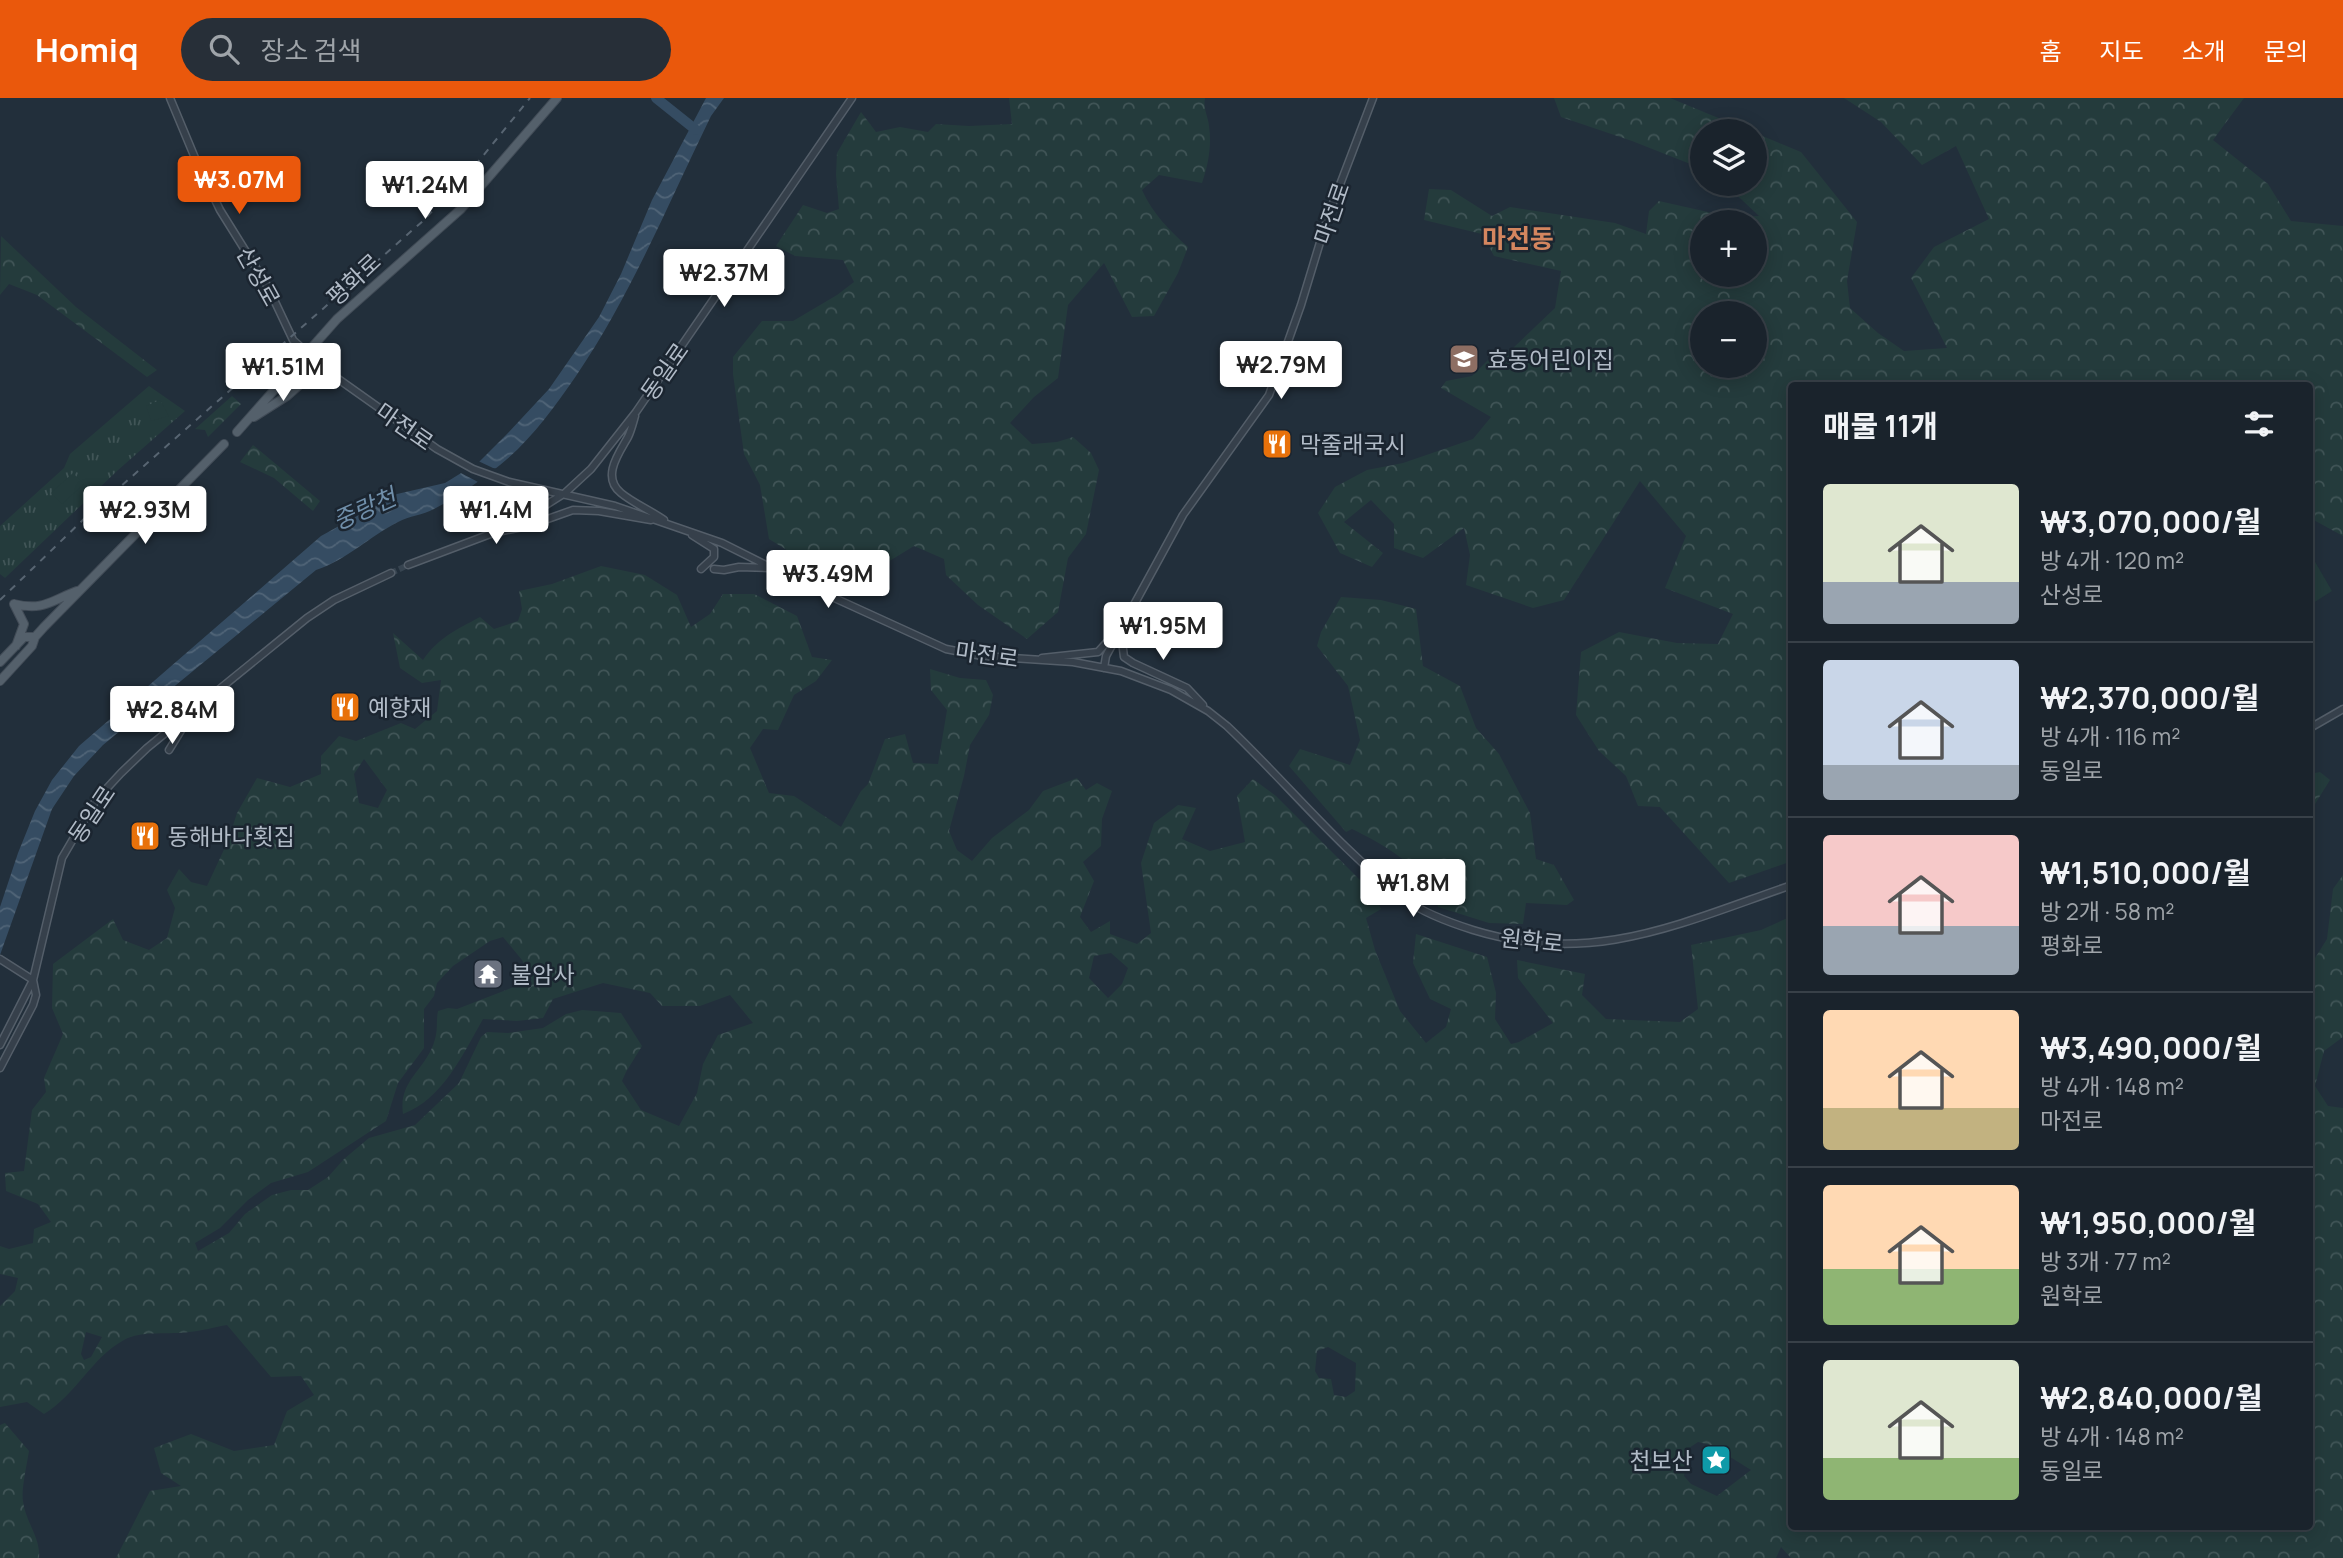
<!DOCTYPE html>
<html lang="ko">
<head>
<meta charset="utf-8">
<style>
	:root { --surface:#1a232c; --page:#272f38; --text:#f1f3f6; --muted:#9fa4a9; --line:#384048; --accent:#ea580c }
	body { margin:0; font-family:Manrope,"Noto Sans KR",sans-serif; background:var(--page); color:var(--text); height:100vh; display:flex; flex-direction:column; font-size:26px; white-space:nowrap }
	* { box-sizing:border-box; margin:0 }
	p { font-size:23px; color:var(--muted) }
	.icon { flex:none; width:38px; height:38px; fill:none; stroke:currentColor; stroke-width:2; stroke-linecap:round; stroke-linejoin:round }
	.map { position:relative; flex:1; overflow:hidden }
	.sheet { position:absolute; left:1788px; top:284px; width:525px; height:1148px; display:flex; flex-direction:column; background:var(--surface); border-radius:7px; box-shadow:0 4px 18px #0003,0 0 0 2px var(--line) }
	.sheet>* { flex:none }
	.controls { position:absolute; left:1690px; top:21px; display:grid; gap:14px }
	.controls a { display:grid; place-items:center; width:77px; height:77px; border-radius:50%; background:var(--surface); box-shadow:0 4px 18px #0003,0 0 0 2px var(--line); font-size:35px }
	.price { position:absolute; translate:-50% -60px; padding:0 16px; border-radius:7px; background:#fff; color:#222; font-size:23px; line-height:46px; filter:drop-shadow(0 2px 4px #0008) }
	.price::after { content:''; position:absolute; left:50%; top:42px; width:21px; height:16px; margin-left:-10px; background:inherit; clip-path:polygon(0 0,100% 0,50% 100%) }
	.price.active { background:var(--accent); color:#fff }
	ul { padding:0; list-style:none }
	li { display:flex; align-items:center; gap:21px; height:175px; padding:0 35px }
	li+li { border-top:2px solid var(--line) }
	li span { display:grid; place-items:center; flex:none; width:196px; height:140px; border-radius:7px; color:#555 }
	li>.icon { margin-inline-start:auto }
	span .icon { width:84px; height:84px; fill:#fffc; stroke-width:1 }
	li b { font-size:30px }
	h2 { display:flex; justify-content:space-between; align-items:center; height:84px; padding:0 35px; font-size:30px }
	header { display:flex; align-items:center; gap:42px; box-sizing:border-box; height:98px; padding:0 35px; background:var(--accent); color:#fff }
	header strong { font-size:33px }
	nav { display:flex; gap:38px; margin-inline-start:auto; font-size:24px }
	.search { width:490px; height:63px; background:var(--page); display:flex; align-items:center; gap:18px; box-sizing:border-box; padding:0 24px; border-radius:38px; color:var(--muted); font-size:26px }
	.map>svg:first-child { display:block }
</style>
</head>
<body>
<header>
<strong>Homiq</strong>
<div class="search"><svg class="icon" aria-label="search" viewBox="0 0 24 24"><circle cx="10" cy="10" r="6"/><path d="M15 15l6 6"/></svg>장소 검색</div>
<nav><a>홈</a><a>지도</a><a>소개</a><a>문의</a></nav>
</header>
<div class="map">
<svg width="2343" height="1460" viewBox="0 0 2343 1460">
	<defs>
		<pattern id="forest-crowns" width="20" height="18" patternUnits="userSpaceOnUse" patternTransform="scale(1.75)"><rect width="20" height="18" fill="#243b3c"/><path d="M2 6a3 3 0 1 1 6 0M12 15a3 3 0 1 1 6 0" fill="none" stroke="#415557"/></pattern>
		<pattern id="park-tufts" width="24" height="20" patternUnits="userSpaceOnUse" patternTransform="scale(1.75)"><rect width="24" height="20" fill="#243b3c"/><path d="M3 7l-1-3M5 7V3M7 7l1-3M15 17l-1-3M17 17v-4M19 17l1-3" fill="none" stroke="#415557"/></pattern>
		<pattern id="water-waves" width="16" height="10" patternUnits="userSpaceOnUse" patternTransform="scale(1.75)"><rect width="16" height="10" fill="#354c62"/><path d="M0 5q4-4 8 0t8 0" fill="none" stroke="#506477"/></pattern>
	</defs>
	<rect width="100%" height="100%" fill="#222f3b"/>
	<path fill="url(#forest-crowns)" fill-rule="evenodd" d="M 1009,0 L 1205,0 C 1203,11 1208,18 1209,28 C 1212,47 1208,68 1202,85 L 1159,77 L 1142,92 C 1153,116 1169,132 1188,149 L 1178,175 L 1154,218 L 1132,219 L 1104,165 L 1068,207 L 1058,280 L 1034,299 L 1010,325 L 1032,346 L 1057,344 L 1073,339 L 1091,355 L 1099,372 L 1086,436 L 1068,460 L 1058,514 L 1027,541 L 978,507 L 946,477 L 944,461 L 914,448 L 860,481 L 832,480 L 769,441 L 760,387 L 744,356 L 733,276 L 733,259 L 762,223 L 793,223 L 837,197 L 854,184 L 843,162 L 795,158 L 776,148 L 803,107 L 827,115 L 839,111 L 836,77 L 837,55 L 861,14 L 876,34 L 900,29 L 928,34 L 936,26 L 969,28 L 1012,26 Z
		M 1554,0 L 1670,0 L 1750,33 L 1703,33 L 1703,71 L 1632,43 L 1561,19 Z
		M 1844,0 L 2244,0 L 2213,42 L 2268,86 L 2291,123 L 2343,128 L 2343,438 L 2310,420 L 2310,287 L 1792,287 L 1792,763 L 1729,785 L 1660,709 L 1638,708 L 1626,678 L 1599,653 L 1576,617 L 1581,554 L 1619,534 L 1677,545 L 1718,546 L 1733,516 L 1665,490 L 1686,438 L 1640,383 L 1564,502 L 1533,510 L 1466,487 L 1470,457 L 1464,430 L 1423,460 L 1394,450 L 1394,426 L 1371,402 L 1344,424 L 1383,455 L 1372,469 L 1340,455 L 1318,415 L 1335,389 L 1367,372 L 1403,365 L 1473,341 L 1491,319 L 1441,290 L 1446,283 L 1472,278 L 1489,261 L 1512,251 L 1555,210 L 1561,173 L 1494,158 L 1482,136 L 1424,122 L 1429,91 L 1451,92 L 1492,118 L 1510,109 L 1615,125 L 1646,136 L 1649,113 L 1659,103 L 1730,119 L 1759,118 L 1725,86 L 1755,86 L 1755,35 L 1801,54 L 1857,124 L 1847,183 L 1850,210 L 1878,235 L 1904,253 L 1947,250 L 1911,180 L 1934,149 L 1989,121 L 1956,48 L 1922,67 L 1881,24 ZM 1703,124 L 1755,124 L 1755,177 L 1703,177 ZM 1755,215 L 1755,268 L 1703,268 L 1703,215 Z
		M 1,138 L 76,209 L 157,272 L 147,279 L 37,197 L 9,186 L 0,197 Z
		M 232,298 L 241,306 L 208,339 L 205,332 L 195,331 Z
		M 253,347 L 320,403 L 313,413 L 274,380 L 240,364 Z
		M 601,468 L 645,477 L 677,497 L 691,529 L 710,516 L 723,496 L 754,496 L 797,518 L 812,559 L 832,562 L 816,583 L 794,597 L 778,632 L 763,631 L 750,650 L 769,695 L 794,698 L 841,729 L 861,693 L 868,686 L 885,641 L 905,636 L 913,665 L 938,666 L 947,612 L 931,592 L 930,571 L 960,580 L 986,582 L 993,597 L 989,617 L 970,647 L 964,678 L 949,733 L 957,752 L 972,763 L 992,740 L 1029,712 L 1043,693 L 1077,680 L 1086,692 L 1097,685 L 1112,693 L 1102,721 L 1101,748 L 1083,764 L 1094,783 L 1080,819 L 1091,834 L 1110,823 L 1110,836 L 1137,846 L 1151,835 L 1141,765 L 1154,725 L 1178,707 L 1196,710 L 1182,741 L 1210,753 L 1245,744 L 1237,698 L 1253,681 L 1276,698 L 1374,796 L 1381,811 L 1366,820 L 1375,852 L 1400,913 L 1426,945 L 1446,929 L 1451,911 L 1430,901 L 1413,865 L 1416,836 L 1487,859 L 1496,895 L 1495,921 L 1511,946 L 1519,944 L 1553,925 L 1518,880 L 1517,862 L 1585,876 L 1582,897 L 1606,921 L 1680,924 L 1698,911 L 1691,847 L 1761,832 L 1792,818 L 1792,1428 L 2310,1428 L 2310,868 L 2327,841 L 2333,791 L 2343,777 L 2343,939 L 2324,953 L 2315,988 L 2328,1008 L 2343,1010 L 2343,1460 L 1791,1460 L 1781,1449 L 1776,1460 L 116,1460 L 150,1393 L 181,1388 L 161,1375 L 154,1350 L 191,1336 L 234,1353 L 274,1347 L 287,1313 L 314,1297 L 301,1278 L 271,1279 L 227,1227 C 215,1229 202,1233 189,1234 C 171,1237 141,1232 124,1242 C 92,1259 76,1297 44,1316 L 27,1304 L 0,1309 L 0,1208 L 15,1193 L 18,1180 L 0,1176 L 0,1148 L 9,1151 L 33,1145 L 34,1131 L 51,1124 L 38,1106 L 6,1093 L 5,1075 L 24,1073 L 32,1012 L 46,994 L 44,980 L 63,936 L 52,910 L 53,866 L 113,821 L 123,842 L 149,852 L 167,840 L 175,810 L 167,792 L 179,771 L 191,784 L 207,788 L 228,743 L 237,715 L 257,680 L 290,689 L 321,676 L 321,658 L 339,638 L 356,643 L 401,625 L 415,631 L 437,613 L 441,582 L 422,585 L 400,570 L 393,535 L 423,562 C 439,539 456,532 480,519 L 494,531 L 518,523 L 522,511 L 519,493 L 552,486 ZM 364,661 L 387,692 L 378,710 L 359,705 L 354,676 ZM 503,839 L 522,862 L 532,882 L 457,911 L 448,910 L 438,913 C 436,922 438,932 435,941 C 427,972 398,981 403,1016 C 443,1001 463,956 483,921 L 517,923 L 543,920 L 553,901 L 603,885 L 650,895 L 662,908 L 700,908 L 730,897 L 753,925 L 718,937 L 703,966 L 697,995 L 679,1028 L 641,1012 L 622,983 L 626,974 L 642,948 L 621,915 L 582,912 L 566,916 L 543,930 L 508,935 L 487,934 L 481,939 L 459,985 L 415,1027 L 369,1040 L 344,1061 L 328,1079 L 308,1092 L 291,1092 L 272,1097 L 245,1116 L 229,1135 L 198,1153 L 195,1145 L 220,1130 L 248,1102 L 271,1085 L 308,1074 L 386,1023 L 398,985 L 424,950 L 424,911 L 434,898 L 437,885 L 453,868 L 490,843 ZM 1111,855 L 1128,870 L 1122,886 L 1108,900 L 1089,880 L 1094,858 ZM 86,1234 L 102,1239 L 91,1259 L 84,1262 L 81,1256 ZM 1328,1249 L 1356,1265 L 1355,1293 L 1346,1299 L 1334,1297 L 1331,1281 L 1319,1280 L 1315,1273 L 1317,1253 ZM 1698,1344 L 1711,1347 L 1751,1372 L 1717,1398 L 1691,1386 L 1684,1378 L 1689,1350 Z
		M 1341,499 L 1381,502 L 1416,511 L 1423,568 L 1460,588 L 1476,630 L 1499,656 L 1530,715 L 1536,761 L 1554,767 L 1574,802 L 1567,807 L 1526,805 L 1523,826 L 1489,825 L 1438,809 C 1432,773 1381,745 1352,731 L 1346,734 L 1289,668 L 1300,651 L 1350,667 L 1360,642 L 1348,588 L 1317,548 L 1321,534 Z
		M 2320,674 L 2330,682 L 2310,714 L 2310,676 Z
		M 5,1325 L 29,1353 C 27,1366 21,1392 23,1403 C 25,1423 41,1440 39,1460 L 0,1460 L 0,1327 Z"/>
	<path fill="url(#park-tufts)" d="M 149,288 L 185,313 L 117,373 L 5,480 L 0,476 L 0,428 L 64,370 L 70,356 Z"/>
	<path fill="#243b3c" d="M 160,302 L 169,318 L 151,323 L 146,308 Z
		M 73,375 L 84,386 L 62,406 L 51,395 Z
		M 2310,455 L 2332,493 L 2310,507 Z"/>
	<path fill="url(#water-waves)" d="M 706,0 L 724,0 L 711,18 C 668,106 631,197 576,278 C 553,311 531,342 500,367 C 480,383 456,400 434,411 C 423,417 409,418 398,424 C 370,438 347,462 316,472 L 103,647 L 74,678 L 52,711 L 0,857 L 0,809 L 18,755 L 35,713 L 52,682 L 79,648 L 321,438 L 397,396 L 445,385 L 479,364 L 508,335 L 549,291 L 599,219 L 621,176 L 652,102 Z"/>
	<path fill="#222f3b" d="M 476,362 L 493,370 L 500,371 L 480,385 L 457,373 Z"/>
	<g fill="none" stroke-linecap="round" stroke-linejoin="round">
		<path stroke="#354c62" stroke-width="10" d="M 656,0 L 696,32"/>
		<path stroke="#374450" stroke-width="6" stroke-dasharray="6 3" stroke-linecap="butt" d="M 391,475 L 408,467"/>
		<g stroke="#545e69" stroke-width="9">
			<path id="minor" d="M 170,0 L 195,60 L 220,112 L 268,189 L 293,242 L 327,273 L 437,351 L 473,371 L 509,384 L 615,408 L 722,445 L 806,487 L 946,551 L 982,558 L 1073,564 L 1121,573 L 1171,592 L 1208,613 L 1227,628 C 1287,685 1340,751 1406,802 C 1425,816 1451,825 1473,832 C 1592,869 1681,825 1792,787
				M 635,318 C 633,325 631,333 628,339 C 619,355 601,379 621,395 C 633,405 650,412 664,422
				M 502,433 L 528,428 L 573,412 L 599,413 L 651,422
				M 692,437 L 714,451 L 714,459 L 701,471
				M 408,467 L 493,435 L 538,412 L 565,395 L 591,371 L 636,314 L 852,0
				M 714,471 L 724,472 L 739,469 L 771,470
				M 1126,527 L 1122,543 L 1124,559 L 1133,565 L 1187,590 L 1203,607
				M 1042,560 L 1098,554 L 1116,534
				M 1104,570 L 1106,558 L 1183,417 L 1269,297 L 1301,207 L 1328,118 L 1373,0
				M 2310,630 L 2343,611
				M 169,652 L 188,621
				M 0,861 L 33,882
				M 0,947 L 33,882 L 62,760 L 96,702 L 121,675 L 147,650 L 307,520 L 334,502 L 391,475
				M 0,970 L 33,907 L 36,897 L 33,882"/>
		</g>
		<g stroke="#424c57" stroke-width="10">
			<path id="major" d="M 254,319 L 287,298 L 313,275 L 327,273
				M 237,334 L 337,221 L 461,111 L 557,0
				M 14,506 C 44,513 50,503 77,493
				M 14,506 L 24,526 L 16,548
				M 0,564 L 24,539 L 35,539
				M 0,583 L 32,548 L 35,539 L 44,529 L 224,346"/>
		</g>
		<use href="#minor" stroke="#36404b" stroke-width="6"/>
		<use href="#major" stroke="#54606b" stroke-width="8"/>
		<path stroke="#586572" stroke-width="2" stroke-dasharray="7 7" stroke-linecap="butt" d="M 0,502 L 88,417 L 424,122 L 478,64 L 530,0"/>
	</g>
	<defs>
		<g id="school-square" transform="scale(1.575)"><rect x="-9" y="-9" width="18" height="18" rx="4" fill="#8d6e63" stroke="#1b2530"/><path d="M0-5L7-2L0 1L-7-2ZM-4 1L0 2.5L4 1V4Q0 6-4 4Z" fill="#fff"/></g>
		<g id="restaurant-square" transform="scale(1.575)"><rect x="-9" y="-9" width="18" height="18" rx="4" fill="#e8710a" stroke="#1b2530"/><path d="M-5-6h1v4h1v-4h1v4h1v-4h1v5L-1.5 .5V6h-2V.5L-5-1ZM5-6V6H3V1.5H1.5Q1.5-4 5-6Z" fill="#fff"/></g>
		<g id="temple-square" transform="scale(1.575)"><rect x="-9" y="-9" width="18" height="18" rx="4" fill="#6b7280" stroke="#1b2530"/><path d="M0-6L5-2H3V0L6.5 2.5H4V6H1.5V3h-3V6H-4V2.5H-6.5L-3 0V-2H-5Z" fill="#fff"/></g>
		<g id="sight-square" transform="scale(1.575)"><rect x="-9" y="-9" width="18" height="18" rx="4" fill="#0f9aa8" stroke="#1b2530"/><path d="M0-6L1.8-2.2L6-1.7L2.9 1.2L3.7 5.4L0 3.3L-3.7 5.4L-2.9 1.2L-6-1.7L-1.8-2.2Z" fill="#fff"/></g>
	</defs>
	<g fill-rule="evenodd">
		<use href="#school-square" x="1464" y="261"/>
		<use href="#restaurant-square" x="1277" y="346"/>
		<use href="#restaurant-square" x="345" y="609"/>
		<use href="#restaurant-square" x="145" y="738"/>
		<use href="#temple-square" x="488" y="876"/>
		<use href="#sight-square" x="1716" y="1362"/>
	</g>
	<g text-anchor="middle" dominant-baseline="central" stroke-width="5" stroke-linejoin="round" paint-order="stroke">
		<g font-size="23" fill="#b1bbc7" stroke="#1b2530">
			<text transform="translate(1331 115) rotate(-71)">마전로</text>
			<text transform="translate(259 178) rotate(61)">산성로</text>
			<text transform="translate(353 181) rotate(-43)">평화로</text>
			<text transform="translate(664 273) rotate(-55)">동일로</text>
			<text transform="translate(405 328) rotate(35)">마전로</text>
			<text transform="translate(987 556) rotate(8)">마전로</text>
			<text transform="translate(91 716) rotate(-56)">동일로</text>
			<text transform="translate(1532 842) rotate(6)">원학로</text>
		</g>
		<g font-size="23" fill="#b1bbc7" stroke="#1b2530" text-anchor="start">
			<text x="1487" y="261">효동어린이집</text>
			<text x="1300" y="346">막줄래국시</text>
			<text x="368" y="609">예향재</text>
			<text x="168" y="738">동해바다횟집</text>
			<text x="511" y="876">불암사</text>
			<text x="1693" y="1362" text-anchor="end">천보산</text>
		</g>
		<g font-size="24" font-style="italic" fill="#708faa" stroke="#1b2530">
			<text transform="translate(364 410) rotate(-24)">중랑천</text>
		</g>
		<g font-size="26" font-weight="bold" fill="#d4865f" stroke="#1b2530">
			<text x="1518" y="140">마전동</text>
		</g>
	</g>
</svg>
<div class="controls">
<a><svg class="icon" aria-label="layers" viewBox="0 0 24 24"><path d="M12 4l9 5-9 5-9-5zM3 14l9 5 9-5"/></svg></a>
<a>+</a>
<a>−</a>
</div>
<b class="price active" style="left:239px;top:118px">₩3.07M</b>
<b class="price" style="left:425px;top:123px">₩1.24M</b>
<b class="price" style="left:724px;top:211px">₩2.37M</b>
<b class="price" style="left:1281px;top:303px">₩2.79M</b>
<b class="price" style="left:283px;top:305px">₩1.51M</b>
<b class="price" style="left:145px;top:448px">₩2.93M</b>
<b class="price" style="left:496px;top:448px">₩1.4M</b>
<b class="price" style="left:828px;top:512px">₩3.49M</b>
<b class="price" style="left:1163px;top:564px">₩1.95M</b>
<b class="price" style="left:172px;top:648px">₩2.84M</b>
<b class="price" style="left:1413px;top:821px">₩1.8M</b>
<section class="sheet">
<h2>매물 11개<svg class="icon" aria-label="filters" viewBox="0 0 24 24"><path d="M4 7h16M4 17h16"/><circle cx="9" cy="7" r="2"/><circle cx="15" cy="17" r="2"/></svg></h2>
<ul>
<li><span style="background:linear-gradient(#dfe7d0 70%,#9aa5b1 0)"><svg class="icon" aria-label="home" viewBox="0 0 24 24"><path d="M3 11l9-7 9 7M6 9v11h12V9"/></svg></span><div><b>₩3,070,000/월</b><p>방 4개 · 120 m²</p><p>산성로</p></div></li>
<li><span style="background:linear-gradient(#c9d6e8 75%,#9aa5b1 0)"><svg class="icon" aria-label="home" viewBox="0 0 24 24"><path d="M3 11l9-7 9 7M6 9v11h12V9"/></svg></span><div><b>₩2,370,000/월</b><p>방 4개 · 116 m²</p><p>동일로</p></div></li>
<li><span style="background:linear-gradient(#f6c9c9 65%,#9aa5b1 0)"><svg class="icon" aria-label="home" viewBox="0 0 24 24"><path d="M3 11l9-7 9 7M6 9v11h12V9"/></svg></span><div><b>₩1,510,000/월</b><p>방 2개 · 58 m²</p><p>평화로</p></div></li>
<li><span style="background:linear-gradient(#ffd9b3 70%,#c2b280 0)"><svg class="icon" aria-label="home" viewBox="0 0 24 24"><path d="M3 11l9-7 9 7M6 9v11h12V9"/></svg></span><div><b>₩3,490,000/월</b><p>방 4개 · 148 m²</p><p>마전로</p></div></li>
<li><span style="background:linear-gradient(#ffd9b3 60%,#8fb573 0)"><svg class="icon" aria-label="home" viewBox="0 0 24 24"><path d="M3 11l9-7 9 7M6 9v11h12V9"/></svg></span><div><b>₩1,950,000/월</b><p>방 3개 · 77 m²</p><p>원학로</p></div></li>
<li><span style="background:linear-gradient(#dfe7d0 70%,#8fb573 0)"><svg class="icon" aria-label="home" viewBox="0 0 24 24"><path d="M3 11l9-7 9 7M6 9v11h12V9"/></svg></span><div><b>₩2,840,000/월</b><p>방 4개 · 148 m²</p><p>동일로</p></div></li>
</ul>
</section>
</div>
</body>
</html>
